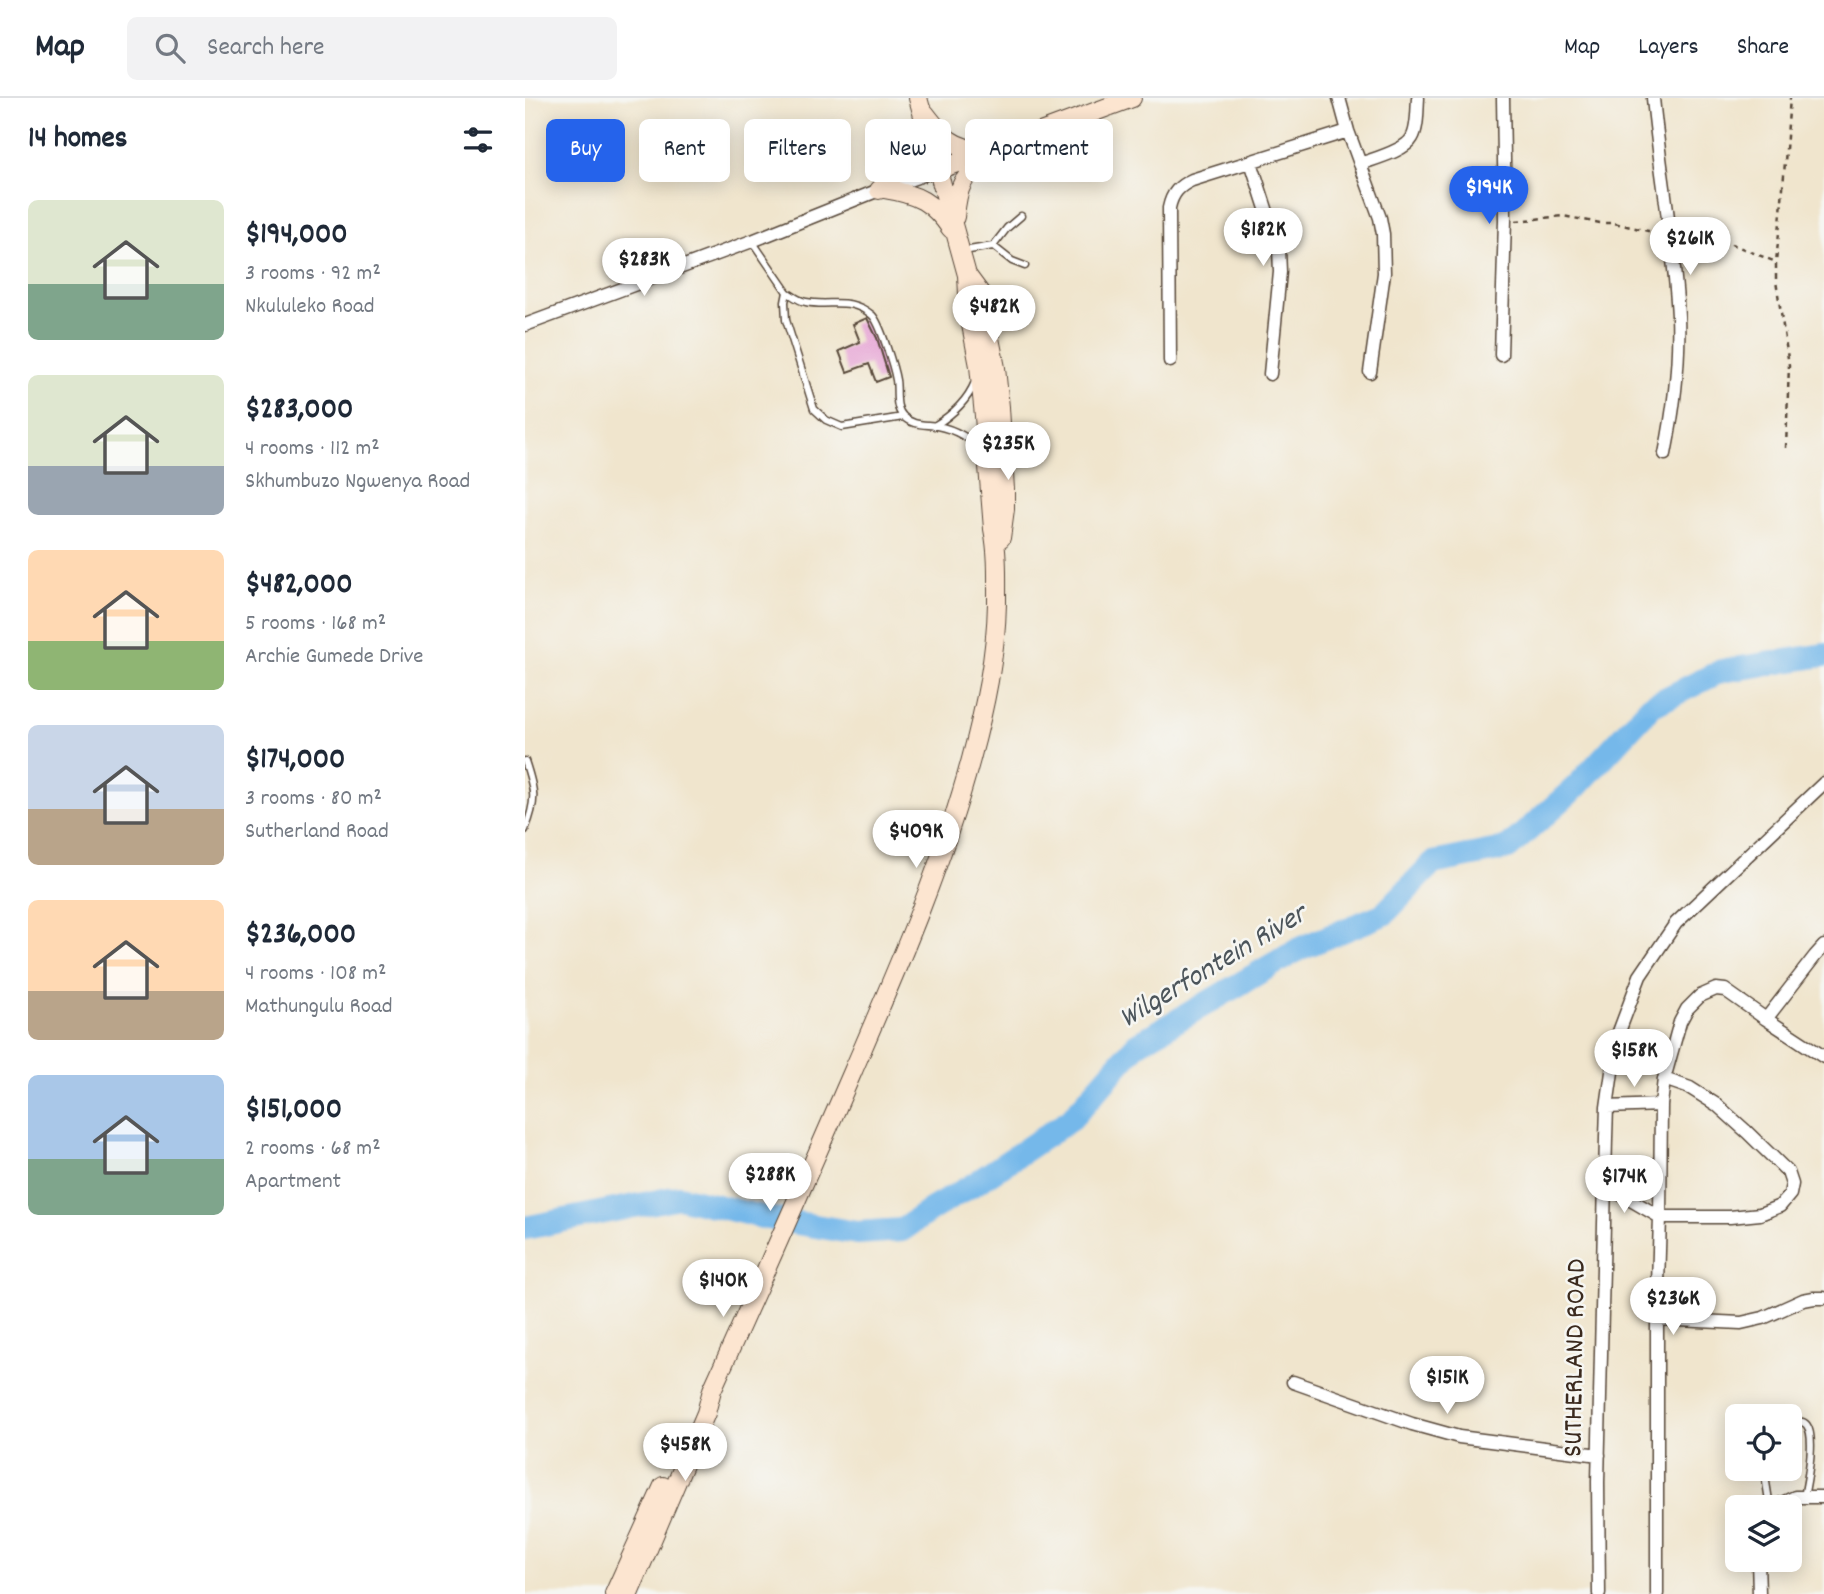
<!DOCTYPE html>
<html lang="en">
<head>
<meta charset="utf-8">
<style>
	:root { --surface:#fff; --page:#f2f2f3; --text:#1f2937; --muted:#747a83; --line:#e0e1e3; --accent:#2563eb }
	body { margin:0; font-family:Dekko,sans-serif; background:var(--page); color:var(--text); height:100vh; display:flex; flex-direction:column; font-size:26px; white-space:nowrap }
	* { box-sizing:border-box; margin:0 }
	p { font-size:23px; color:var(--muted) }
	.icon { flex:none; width:38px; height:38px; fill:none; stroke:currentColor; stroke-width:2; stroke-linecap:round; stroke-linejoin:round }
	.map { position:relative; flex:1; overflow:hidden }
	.details { display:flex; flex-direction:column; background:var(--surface); width:525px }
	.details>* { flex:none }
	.guide { position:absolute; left:21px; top:21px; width:665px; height:63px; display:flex; gap:14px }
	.fabs { position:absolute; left:1200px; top:1306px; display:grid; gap:14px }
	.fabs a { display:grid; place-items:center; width:77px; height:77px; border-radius:10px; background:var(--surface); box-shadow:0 4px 18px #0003; font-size:35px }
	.price { position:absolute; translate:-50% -60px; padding:0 16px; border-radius:24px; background:#fff; color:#222; font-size:23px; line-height:46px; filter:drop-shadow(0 2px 4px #0008) }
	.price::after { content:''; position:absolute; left:50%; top:42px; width:21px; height:16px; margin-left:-10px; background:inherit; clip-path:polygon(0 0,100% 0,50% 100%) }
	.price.current { background:var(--accent); color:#fff }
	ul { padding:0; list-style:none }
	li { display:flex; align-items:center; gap:21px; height:175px; padding:0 28px }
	li span { display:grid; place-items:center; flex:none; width:196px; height:140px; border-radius:10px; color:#555 }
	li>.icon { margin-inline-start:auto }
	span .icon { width:84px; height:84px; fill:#fffc; stroke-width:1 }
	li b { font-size:30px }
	h2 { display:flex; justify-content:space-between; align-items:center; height:84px; padding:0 28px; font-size:30px }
	.pill { padding:0 24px; border-radius:10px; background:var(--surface); box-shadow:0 4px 18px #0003; font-size:24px; line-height:63px }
	.pill.current { background:var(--accent); color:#fff }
	header { display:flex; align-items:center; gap:42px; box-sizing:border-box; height:98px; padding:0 35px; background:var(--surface); border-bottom:2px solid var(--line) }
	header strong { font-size:33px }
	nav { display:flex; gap:38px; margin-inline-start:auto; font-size:24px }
	.search { width:490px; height:63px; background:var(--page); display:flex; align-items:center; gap:18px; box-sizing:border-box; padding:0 24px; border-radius:10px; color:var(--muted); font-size:26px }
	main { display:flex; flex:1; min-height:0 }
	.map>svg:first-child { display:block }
</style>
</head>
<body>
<header>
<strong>Map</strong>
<div class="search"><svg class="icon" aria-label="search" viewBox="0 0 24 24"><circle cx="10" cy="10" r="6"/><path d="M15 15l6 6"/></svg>Search here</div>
<nav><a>Map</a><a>Layers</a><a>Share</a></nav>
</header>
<main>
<section class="details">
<h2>14 homes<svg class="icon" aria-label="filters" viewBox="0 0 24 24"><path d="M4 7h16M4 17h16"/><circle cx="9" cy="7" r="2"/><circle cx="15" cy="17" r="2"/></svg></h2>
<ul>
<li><span style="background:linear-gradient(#dfe7d0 60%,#7fa58c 0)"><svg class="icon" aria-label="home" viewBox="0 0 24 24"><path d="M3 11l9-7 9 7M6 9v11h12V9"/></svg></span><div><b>$194,000</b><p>3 rooms · 92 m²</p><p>Nkululeko Road</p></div></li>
<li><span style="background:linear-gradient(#dfe7d0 65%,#9aa5b1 0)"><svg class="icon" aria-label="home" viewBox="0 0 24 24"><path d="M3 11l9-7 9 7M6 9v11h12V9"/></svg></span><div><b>$283,000</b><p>4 rooms · 112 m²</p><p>Skhumbuzo Ngwenya Road</p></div></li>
<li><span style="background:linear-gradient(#ffd9b3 65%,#8fb573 0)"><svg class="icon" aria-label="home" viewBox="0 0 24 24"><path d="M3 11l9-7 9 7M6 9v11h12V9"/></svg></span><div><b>$482,000</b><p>5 rooms · 168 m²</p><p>Archie Gumede Drive</p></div></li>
<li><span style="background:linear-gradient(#c9d6e8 60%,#b9a48a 0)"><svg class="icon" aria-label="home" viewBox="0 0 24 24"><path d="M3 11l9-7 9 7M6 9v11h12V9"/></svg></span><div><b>$174,000</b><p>3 rooms · 80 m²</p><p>Sutherland Road</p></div></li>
<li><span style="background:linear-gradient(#ffd9b3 65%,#b9a48a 0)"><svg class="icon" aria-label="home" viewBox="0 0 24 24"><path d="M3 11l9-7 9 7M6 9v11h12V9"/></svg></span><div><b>$236,000</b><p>4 rooms · 108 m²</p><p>Mathungulu Road</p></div></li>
<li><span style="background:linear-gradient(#a9c7e8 60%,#7fa58c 0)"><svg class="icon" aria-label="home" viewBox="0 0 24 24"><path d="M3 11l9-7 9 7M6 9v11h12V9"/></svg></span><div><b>$151,000</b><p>2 rooms · 68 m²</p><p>Apartment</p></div></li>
</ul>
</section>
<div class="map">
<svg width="1299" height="1496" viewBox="0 0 1299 1496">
	<rect width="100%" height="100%" fill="#f6f6f2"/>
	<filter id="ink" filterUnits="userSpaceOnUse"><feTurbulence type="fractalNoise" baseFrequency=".0143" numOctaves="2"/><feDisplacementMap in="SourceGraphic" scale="14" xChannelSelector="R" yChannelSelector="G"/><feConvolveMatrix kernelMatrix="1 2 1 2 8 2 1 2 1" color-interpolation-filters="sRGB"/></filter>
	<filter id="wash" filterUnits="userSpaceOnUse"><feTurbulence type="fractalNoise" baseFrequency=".00686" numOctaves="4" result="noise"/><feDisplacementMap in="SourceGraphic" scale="28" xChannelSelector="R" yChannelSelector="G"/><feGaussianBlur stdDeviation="1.57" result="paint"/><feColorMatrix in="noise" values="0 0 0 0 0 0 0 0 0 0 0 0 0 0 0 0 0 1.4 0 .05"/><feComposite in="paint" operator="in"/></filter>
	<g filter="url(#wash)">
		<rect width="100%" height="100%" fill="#f0e5cd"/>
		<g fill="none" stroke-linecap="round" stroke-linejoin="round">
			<path stroke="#75b8ea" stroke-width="24" d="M 0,1130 L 154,1099 L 242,1120 L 332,1135 L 377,1132 L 407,1111 L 451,1085 L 546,1021 L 612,946 L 776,850 L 859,816 L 908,765 L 983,750 L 1052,688 L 1126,608 L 1196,573 L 1299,557"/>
		</g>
		<g id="blocks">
			<path fill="#e7a8d6" d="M 342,220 L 352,240 L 364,279 L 351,284 L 344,266 L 322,274 L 314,253 L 335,244 L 328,226 Z"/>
		</g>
	</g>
	<g filter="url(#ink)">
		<use href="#blocks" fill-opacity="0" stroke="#564638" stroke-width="2"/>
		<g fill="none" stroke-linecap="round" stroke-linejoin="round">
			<g stroke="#564638" stroke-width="9">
				<path id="lane" d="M 227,143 L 262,194 C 268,198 274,203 281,204 C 305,209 324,198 347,217 C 355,224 369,270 371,282 C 373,293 369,309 378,318 C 387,328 400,326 412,328 C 429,331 448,341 457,355
					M 468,148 L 482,130 L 496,118
					M 438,153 L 468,148 L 487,163 L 500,168
					M 262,194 L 260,204 L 261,222 L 289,311 L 301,322 L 317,329 L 378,319
					M 409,328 C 427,317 442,304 450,284
					M 0,663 C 10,693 12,702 0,732
					M 1265,1328 C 1299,1305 1282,1384 1279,1399
					M 1241,1370 L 1241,1384 L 1245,1409"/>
			</g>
			<g stroke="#564638" stroke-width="15">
				<path id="street" d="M 814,0 L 823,33 L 855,120 L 858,136 L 859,175 L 845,274
					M 1128,0 C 1135,73 1149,145 1153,218 C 1155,265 1149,311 1140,356
					M 726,64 L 754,151 L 755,174 L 745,276
					M 835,66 C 848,61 880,53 887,40 C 893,30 892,12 893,0
					M 0,227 L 227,143 L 354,92 L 413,72
					M 976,257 L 980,122 L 978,0
					M 645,263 L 644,110 C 647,95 654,88 667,82 L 823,33
					M 1241,921 L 1290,858 L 1299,848
					M 1082,1009 L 1136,1007
					M 1080,1087 L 1135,1119 L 1205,1119 L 1235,1116 L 1255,1108 L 1265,1096 L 1267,1086 L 1263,1074 L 1222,1034 L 1192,1007 L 1165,990 L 1139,981
					M 1132,1221 L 1216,1225 L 1238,1220 L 1278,1202 L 1289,1200 L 1299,1200
					M 768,1284 L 887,1326 L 934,1339 L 1074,1357
					M 1249,1409 L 1270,1399 L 1299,1399
					M 1233,1461 L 1234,1496
					M 1074,1496 L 1073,1384 L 1081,1040 L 1082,1009 L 1092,939 L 1115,878 L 1151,825 L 1299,685
					M 1132,1496 L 1132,1221 L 1135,1119 L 1136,1007 L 1139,981 L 1155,924 L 1162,911 L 1175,898 L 1191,891 L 1200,892 L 1241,921 L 1299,959"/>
			</g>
			<g stroke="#564638" stroke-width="20">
				<path id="secondary" d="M 400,15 C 419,40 428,50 459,53
					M 413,72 L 607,0
					M 360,91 C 392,96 408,104 426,131
					M 354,92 L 385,63 L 392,38 L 399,22
					M 430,119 C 433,85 438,79 464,58
					M 442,177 L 456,196 L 471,270 L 475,309 L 480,392 L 480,411 L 476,440
					M 89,1496 L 138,1388
					M 104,1496 L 181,1315 L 187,1292 C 235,1186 282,1079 328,973 C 372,871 417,769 446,661 C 460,609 471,558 472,505 C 472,480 473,456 468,431 L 459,318 L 454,268 L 444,216 L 442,177 L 393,0"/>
			</g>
			<path stroke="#564638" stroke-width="2.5" stroke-dasharray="5 5" stroke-linecap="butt" d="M 991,123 L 1038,118 L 1075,125 L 1089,125 L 1123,133 L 1133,133
				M 1157,136 L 1204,145 L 1251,164
				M 1261,350 L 1264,267 L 1251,183 L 1251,164 L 1256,115 L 1265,0"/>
			<use href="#lane" stroke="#fff" stroke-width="6"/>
			<use href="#street" stroke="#fff" stroke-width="12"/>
			<use href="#secondary" stroke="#fce5d0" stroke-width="18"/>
		</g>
	</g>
	<g text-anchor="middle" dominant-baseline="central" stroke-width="5" stroke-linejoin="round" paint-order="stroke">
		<g font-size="28" fill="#3b2a1e" stroke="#f6f6f2">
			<text transform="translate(1052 1260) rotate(-89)">SUTHERLAND ROAD</text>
		</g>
		<g font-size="30" font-style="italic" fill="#4c555b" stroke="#f6f6f2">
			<text transform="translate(689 870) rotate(-31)">Wilgerfontein River</text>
		</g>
	</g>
</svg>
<div class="fabs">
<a><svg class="icon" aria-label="locate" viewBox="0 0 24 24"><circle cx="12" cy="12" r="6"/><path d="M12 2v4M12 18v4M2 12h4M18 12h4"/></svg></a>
<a><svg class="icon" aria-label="layers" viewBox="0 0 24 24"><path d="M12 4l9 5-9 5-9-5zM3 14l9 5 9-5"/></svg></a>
</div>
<b class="price current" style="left:964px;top:128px">$194K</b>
<b class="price" style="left:738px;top:170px">$182K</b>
<b class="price" style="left:1165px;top:179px">$261K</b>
<b class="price" style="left:119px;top:200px">$283K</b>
<b class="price" style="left:469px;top:247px">$482K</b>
<b class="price" style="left:483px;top:384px">$235K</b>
<b class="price" style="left:391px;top:772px">$409K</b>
<b class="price" style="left:1109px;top:991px">$158K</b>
<b class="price" style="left:245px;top:1115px">$288K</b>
<b class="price" style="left:1099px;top:1117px">$174K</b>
<b class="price" style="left:198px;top:1221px">$140K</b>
<b class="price" style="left:1148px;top:1239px">$236K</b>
<b class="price" style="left:922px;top:1318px">$151K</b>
<b class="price" style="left:160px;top:1385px">$458K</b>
<div class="guide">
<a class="pill current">Buy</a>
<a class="pill">Rent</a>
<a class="pill">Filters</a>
<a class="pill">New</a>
<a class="pill">Apartment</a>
</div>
</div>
</main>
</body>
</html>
